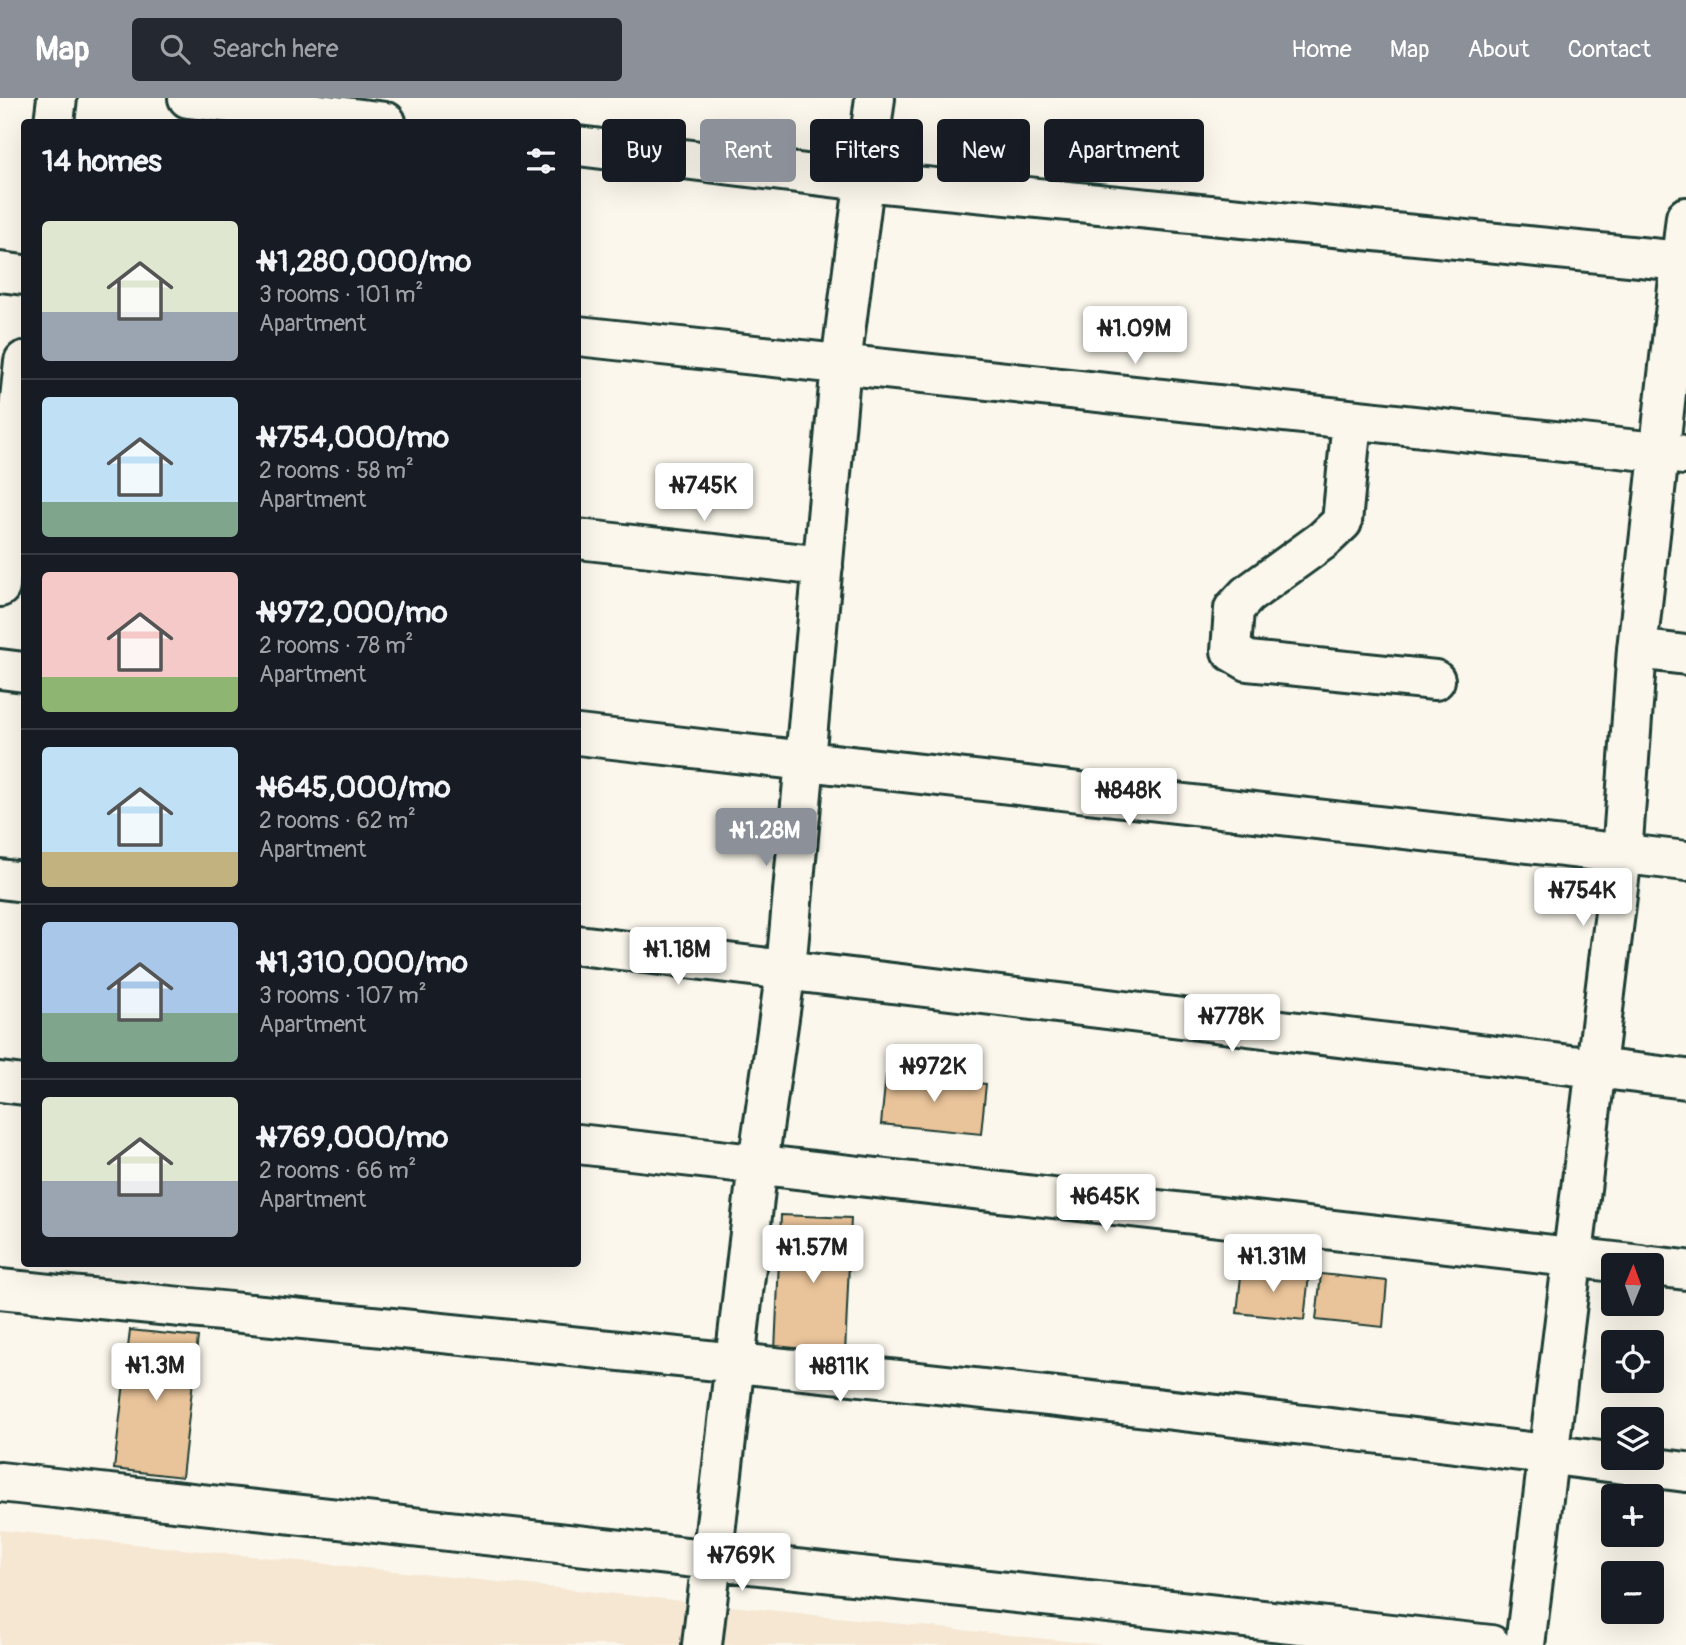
<!DOCTYPE html>
<html lang="en">
<head>
<meta charset="utf-8">
<style>
	:root { --surface:#171b24; --page:#242831; --text:#f1f3f6; --muted:#9ea1a6; --line:#363941; --accent:#8c9099 }
	body { margin:0; font-family:Pangolin,sans-serif; background:var(--page); color:var(--text); height:100vh; display:flex; flex-direction:column; font-size:26px; white-space:nowrap }
	* { box-sizing:border-box; margin:0 }
	p { font-size:23px; color:var(--muted) }
	.icon { flex:none; width:38px; height:38px; fill:none; stroke:currentColor; stroke-width:2; stroke-linecap:round; stroke-linejoin:round }
	.map { position:relative; flex:1; overflow:hidden }
	.panel { position:absolute; left:21px; top:21px; width:560px; height:1148px; display:flex; flex-direction:column; background:var(--surface); border-radius:7px; box-shadow:0 7px 28px #0002 }
	.panel>* { flex:none }
	.top-card { position:absolute; left:602px; top:21px; width:665px; height:63px; display:flex; gap:14px }
	.needle { width:46px; rotate:1deg }
	.buttons { position:absolute; left:1601px; top:1155px; display:grid; gap:14px }
	.buttons a { display:grid; place-items:center; width:63px; height:63px; border-radius:7px; background:var(--surface); box-shadow:0 7px 28px #0002; font-size:35px }
	.price { position:absolute; translate:-50% -60px; padding:0 16px; border-radius:7px; background:#fff; color:#222; font-size:23px; line-height:46px; filter:drop-shadow(0 2px 4px #0008) }
	.price::after { content:''; position:absolute; left:50%; top:42px; width:21px; height:16px; margin-left:-10px; background:inherit; clip-path:polygon(0 0,100% 0,50% 100%) }
	.price.selected { background:var(--accent); color:#fff }
	ul { padding:0; list-style:none }
	li { display:flex; align-items:center; gap:21px; height:175px; padding:0 21px }
	li+li { border-top:2px solid var(--line) }
	li span { display:grid; place-items:center; flex:none; width:196px; height:140px; border-radius:7px; color:#555 }
	li>.icon { margin-inline-start:auto }
	span .icon { width:84px; height:84px; fill:#fffc; stroke-width:1 }
	li b { font-size:30px }
	h2 { display:flex; justify-content:space-between; align-items:center; height:84px; padding:0 21px; font-size:30px }
	.tag { padding:0 24px; border-radius:7px; background:var(--surface); box-shadow:0 7px 28px #0002; font-size:24px; line-height:63px }
	.tag.selected { background:var(--accent); color:#fff }
	header { display:flex; align-items:center; gap:42px; box-sizing:border-box; height:98px; padding:0 35px; background:var(--accent); color:#fff }
	header strong { font-size:33px }
	nav { display:flex; gap:38px; margin-inline-start:auto; font-size:24px }
	.search { width:490px; height:63px; background:var(--page); display:flex; align-items:center; gap:18px; box-sizing:border-box; padding:0 24px; border-radius:7px; color:var(--muted); font-size:26px }
	.map>svg:first-child { display:block }
</style>
</head>
<body>
<header>
<strong>Map</strong>
<div class="search"><svg class="icon" aria-label="search" viewBox="0 0 24 24"><circle cx="10" cy="10" r="6"/><path d="M15 15l6 6"/></svg>Search here</div>
<nav><a>Home</a><a>Map</a><a>About</a><a>Contact</a></nav>
</header>
<div class="map">
<svg width="1686" height="1547" viewBox="0 0 1686 1547">
	<rect width="100%" height="100%" fill="#fbf7ec"/>
	<filter id="ink" filterUnits="userSpaceOnUse"><feTurbulence type="fractalNoise" baseFrequency=".0143" numOctaves="2"/><feDisplacementMap in="SourceGraphic" scale="14" xChannelSelector="R" yChannelSelector="G"/><feConvolveMatrix kernelMatrix="1 2 1 2 8 2 1 2 1" color-interpolation-filters="sRGB"/></filter>
	<g filter="url(#ink)">
		<path fill="#f6e7d3" d="M 0,1432 L 1105,1547 L 0,1547 Z"/>
		<path fill="#e9c399" stroke="#1f3d34" stroke-width="2" d="M 886,977 L 986,986 L 981,1036 L 881,1026 Z
			M 781,1117 L 851,1120 L 845,1256 L 775,1253 Z
			M 1242,1169 L 1309,1177 L 1304,1222 L 1237,1215 Z
			M 1321,1176 L 1387,1183 L 1383,1229 L 1316,1222 Z
			M 130,1232 L 198,1239 L 182,1379 L 114,1371 Z"/>
		<g fill="none" stroke-linecap="round" stroke-linejoin="round">
			<g stroke="#1f3d34" stroke-width="44">
				<path id="minor" d="M 188,0 L 386,24
					M 54,24 L 57,0
					M 578,48 L 863,83 L 1681,163
					M 0,174 L 24,177
					M 578,238 L 1684,357
					M 1352,322 L 1342,424 L 1323,442 L 1247,497 L 1234,511 L 1231,553 L 1248,563 L 1435,582
					M 578,441 L 823,468
					M 0,489 L 24,263
					M 1637,551 L 1686,557
					M 0,571 L 24,574
					M 578,637 L 1686,763
					M 0,781 L 24,784
					M 578,847 L 1686,981
					M 0,984 L 24,987
					M 578,1046 L 1641,1167
					M 1652,1168 L 1686,1172
					M 0,1191 C 562,1247 1125,1301 1686,1374
					M 0,1384 L 1491,1547
					M 702,1547 L 758,1066 L 786,871 L 841,266 L 875,0
					M 1525,1547 L 1622,757 L 1637,551 L 1686,119"/>
			</g>
			<use href="#minor" stroke="#fbf7ec" stroke-width="38"/>
		</g>
	</g>
</svg>
<div class="buttons">
<a><svg class="needle" viewBox="-14 -14 28 28"><path d="M0-13l5 13h-10z" fill="#e53935"/><path d="M0 13l5-13h-10z" fill="#9ea1a6"/></svg></a>
<a><svg class="icon" aria-label="locate" viewBox="0 0 24 24"><circle cx="12" cy="12" r="6"/><path d="M12 2v4M12 18v4M2 12h4M18 12h4"/></svg></a>
<a><svg class="icon" aria-label="layers" viewBox="0 0 24 24"><path d="M12 4l9 5-9 5-9-5zM3 14l9 5 9-5"/></svg></a>
<a>+</a>
<a>−</a>
</div>
<b class="price" style="left:1135px;top:268px">₦1.09M</b>
<b class="price" style="left:704px;top:425px">₦745K</b>
<b class="price" style="left:1129px;top:730px">₦848K</b>
<b class="price selected" style="left:766px;top:770px">₦1.28M</b>
<b class="price" style="left:1583px;top:830px">₦754K</b>
<b class="price" style="left:678px;top:889px">₦1.18M</b>
<b class="price" style="left:1232px;top:956px">₦778K</b>
<b class="price" style="left:934px;top:1006px">₦972K</b>
<b class="price" style="left:1106px;top:1136px">₦645K</b>
<b class="price" style="left:813px;top:1187px">₦1.57M</b>
<b class="price" style="left:1273px;top:1196px">₦1.31M</b>
<b class="price" style="left:156px;top:1305px">₦1.3M</b>
<b class="price" style="left:840px;top:1306px">₦811K</b>
<b class="price" style="left:742px;top:1495px">₦769K</b>
<div class="top-card">
<a class="tag">Buy</a>
<a class="tag selected">Rent</a>
<a class="tag">Filters</a>
<a class="tag">New</a>
<a class="tag">Apartment</a>
</div>
<section class="panel">
<h2>14 homes<svg class="icon" aria-label="filters" viewBox="0 0 24 24"><path d="M4 7h16M4 17h16"/><circle cx="9" cy="7" r="2"/><circle cx="15" cy="17" r="2"/></svg></h2>
<ul>
<li><span style="background:linear-gradient(#dfe7d0 65%,#9aa5b1 0)"><svg class="icon" aria-label="home" viewBox="0 0 24 24"><path d="M3 11l9-7 9 7M6 9v11h12V9"/></svg></span><div><b>₦1,280,000/mo</b><p>3 rooms · 101 m²</p><p>Apartment</p></div></li>
<li><span style="background:linear-gradient(#bfe0f5 75%,#7fa58c 0)"><svg class="icon" aria-label="home" viewBox="0 0 24 24"><path d="M3 11l9-7 9 7M6 9v11h12V9"/></svg></span><div><b>₦754,000/mo</b><p>2 rooms · 58 m²</p><p>Apartment</p></div></li>
<li><span style="background:linear-gradient(#f6c9c9 75%,#8fb573 0)"><svg class="icon" aria-label="home" viewBox="0 0 24 24"><path d="M3 11l9-7 9 7M6 9v11h12V9"/></svg></span><div><b>₦972,000/mo</b><p>2 rooms · 78 m²</p><p>Apartment</p></div></li>
<li><span style="background:linear-gradient(#bfe0f5 75%,#c2b280 0)"><svg class="icon" aria-label="home" viewBox="0 0 24 24"><path d="M3 11l9-7 9 7M6 9v11h12V9"/></svg></span><div><b>₦645,000/mo</b><p>2 rooms · 62 m²</p><p>Apartment</p></div></li>
<li><span style="background:linear-gradient(#a9c7e8 65%,#7fa58c 0)"><svg class="icon" aria-label="home" viewBox="0 0 24 24"><path d="M3 11l9-7 9 7M6 9v11h12V9"/></svg></span><div><b>₦1,310,000/mo</b><p>3 rooms · 107 m²</p><p>Apartment</p></div></li>
<li><span style="background:linear-gradient(#dfe7d0 60%,#9aa5b1 0)"><svg class="icon" aria-label="home" viewBox="0 0 24 24"><path d="M3 11l9-7 9 7M6 9v11h12V9"/></svg></span><div><b>₦769,000/mo</b><p>2 rooms · 66 m²</p><p>Apartment</p></div></li>
</ul>
</section>
</div>
</body>
</html>
